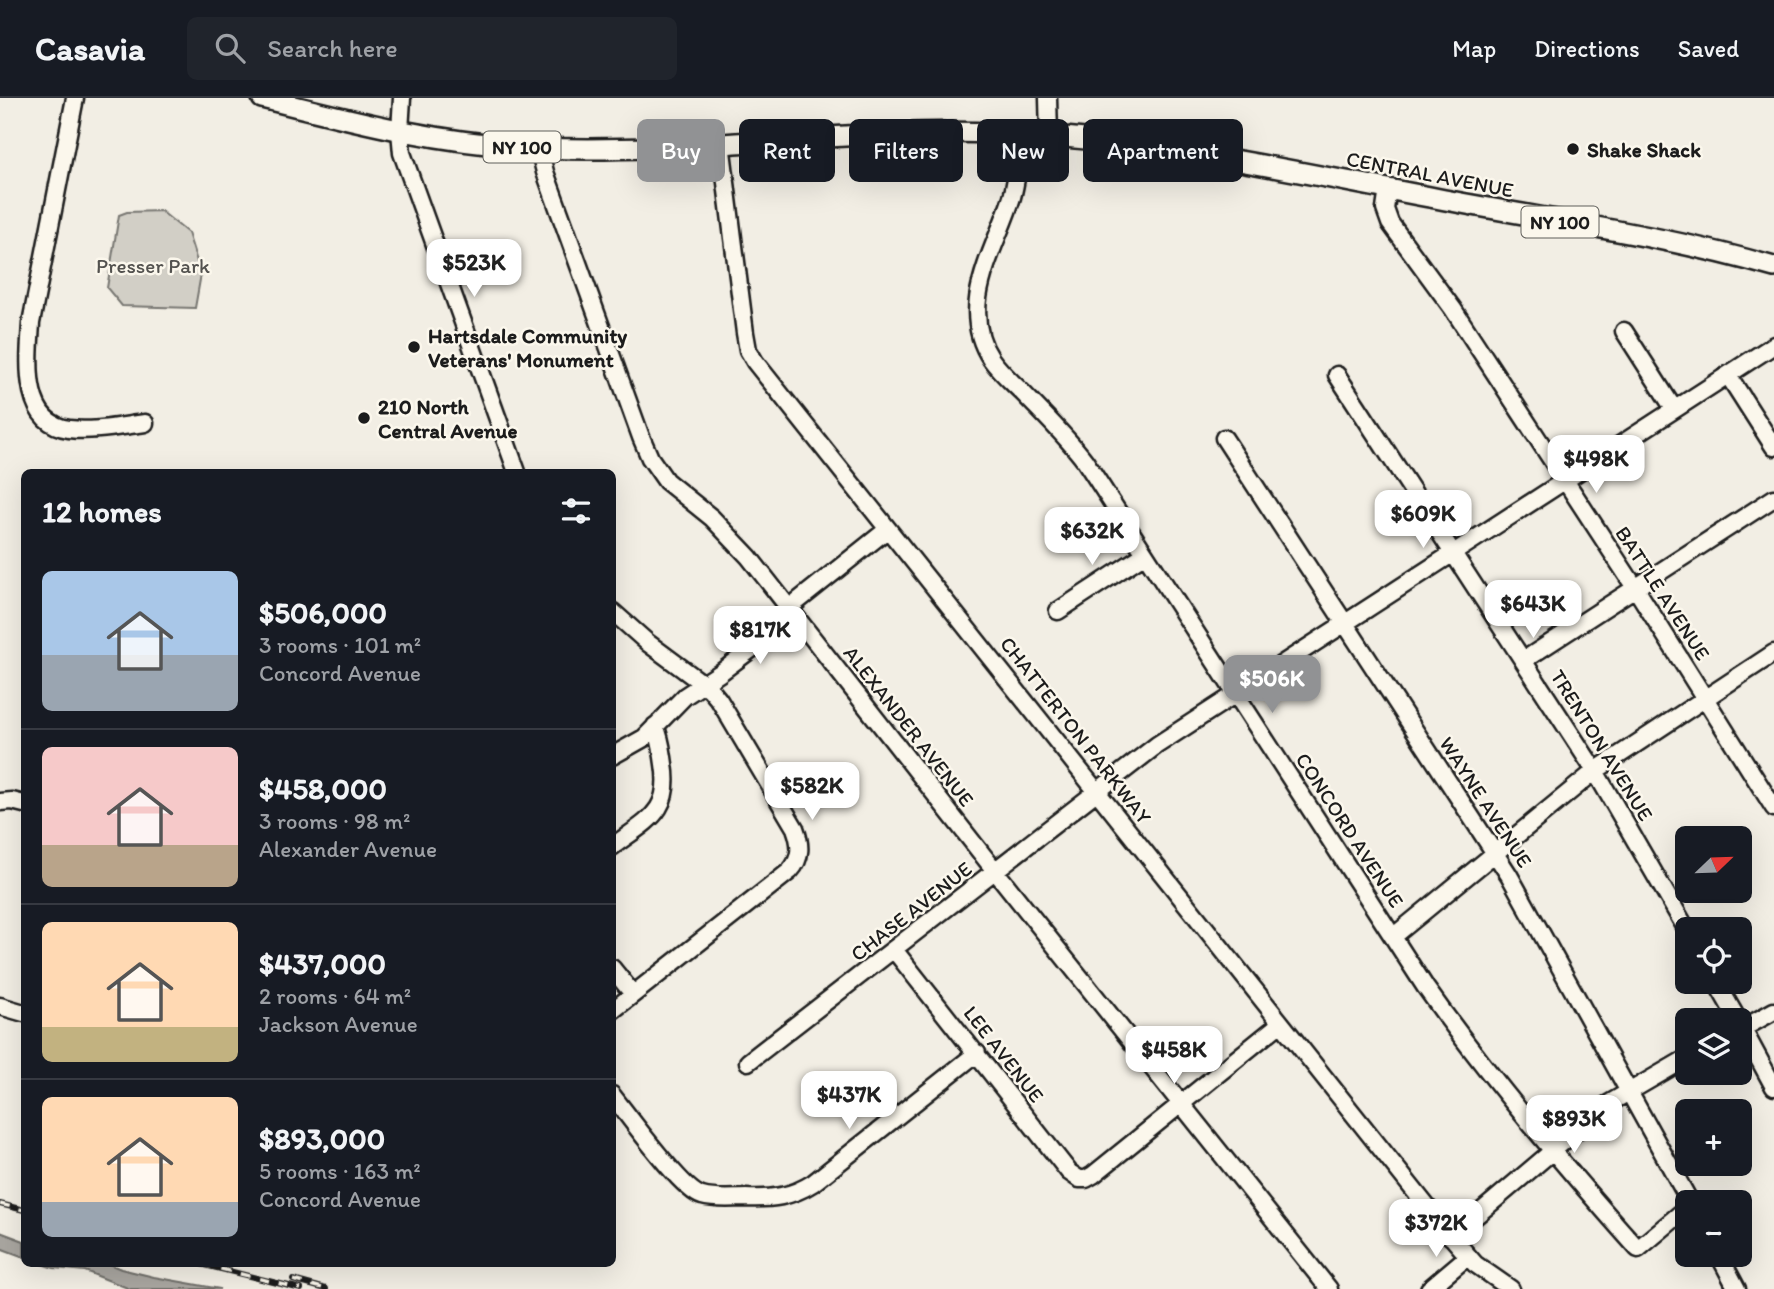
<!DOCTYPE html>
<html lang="en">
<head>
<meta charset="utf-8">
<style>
	:root { --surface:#171b24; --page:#20242c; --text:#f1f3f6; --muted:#9ea1a6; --line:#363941; --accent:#919294 }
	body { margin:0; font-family:Itim,sans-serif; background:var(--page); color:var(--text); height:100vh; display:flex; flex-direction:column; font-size:26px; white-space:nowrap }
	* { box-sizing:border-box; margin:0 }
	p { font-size:23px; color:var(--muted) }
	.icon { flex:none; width:38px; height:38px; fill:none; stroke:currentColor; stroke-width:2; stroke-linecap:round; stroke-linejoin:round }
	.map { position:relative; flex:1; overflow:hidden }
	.drawer { position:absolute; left:21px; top:371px; width:595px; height:798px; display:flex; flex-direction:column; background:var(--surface); border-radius:10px; box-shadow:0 7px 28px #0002 }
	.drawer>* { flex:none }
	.top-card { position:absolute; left:637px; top:21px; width:665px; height:63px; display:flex; gap:14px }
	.needle { width:46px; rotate:67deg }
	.controls { position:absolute; left:1675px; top:728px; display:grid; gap:14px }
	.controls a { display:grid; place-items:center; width:77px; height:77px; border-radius:10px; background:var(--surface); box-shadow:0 7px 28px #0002; font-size:35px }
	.price { position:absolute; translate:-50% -60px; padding:0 16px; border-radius:14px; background:#fff; color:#222; font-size:23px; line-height:46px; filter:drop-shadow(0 2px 4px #0008) }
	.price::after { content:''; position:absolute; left:50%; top:42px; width:21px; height:16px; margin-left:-10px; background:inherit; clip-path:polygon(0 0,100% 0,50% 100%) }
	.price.selected { background:var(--accent); color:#fff }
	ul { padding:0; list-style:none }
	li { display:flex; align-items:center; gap:21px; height:175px; padding:0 21px }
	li+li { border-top:2px solid var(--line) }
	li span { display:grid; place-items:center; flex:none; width:196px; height:140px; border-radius:10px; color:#555 }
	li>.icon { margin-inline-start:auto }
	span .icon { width:84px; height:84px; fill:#fffc; stroke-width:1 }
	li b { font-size:30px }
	h2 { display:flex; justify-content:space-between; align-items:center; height:84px; padding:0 21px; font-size:30px }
	.chip { padding:0 24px; border-radius:10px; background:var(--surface); box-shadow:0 7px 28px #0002; font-size:24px; line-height:63px }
	.chip.selected { background:var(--accent); color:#fff }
	header { display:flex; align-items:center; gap:42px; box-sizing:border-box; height:98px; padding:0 35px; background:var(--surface); border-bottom:2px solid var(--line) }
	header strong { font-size:33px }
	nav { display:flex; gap:38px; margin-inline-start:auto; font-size:24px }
	.search { width:490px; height:63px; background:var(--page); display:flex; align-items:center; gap:18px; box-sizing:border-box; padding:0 24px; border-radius:10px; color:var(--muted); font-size:26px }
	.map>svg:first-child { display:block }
</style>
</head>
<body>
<header>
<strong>Casavia</strong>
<div class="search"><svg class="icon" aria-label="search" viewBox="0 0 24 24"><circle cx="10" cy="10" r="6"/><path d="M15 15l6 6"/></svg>Search here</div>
<nav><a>Map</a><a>Directions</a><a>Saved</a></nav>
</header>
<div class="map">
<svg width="1774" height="1191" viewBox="0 0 1774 1191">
	<rect width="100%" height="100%" fill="#f2eee4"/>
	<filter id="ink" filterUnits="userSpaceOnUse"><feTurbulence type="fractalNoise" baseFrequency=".0143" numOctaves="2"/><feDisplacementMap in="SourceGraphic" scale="14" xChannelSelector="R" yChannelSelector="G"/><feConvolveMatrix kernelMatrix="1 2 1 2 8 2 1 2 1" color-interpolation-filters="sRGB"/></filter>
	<g filter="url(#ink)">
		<path fill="#d2cfc6" stroke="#777671" stroke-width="2" d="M 161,113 L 188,135 L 201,176 L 195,210 L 122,208 L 107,190 L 119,117 L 127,114 Z"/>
		<path fill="#a9a6a0" stroke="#716f6b" stroke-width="2" d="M 0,1134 L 24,1143 L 24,1159 L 0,1150 Z
			M 41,1166 L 109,1166 L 121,1171 L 154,1179 L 220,1191 L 130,1191 L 85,1173 L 54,1170 Z"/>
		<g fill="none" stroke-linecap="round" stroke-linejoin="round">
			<g stroke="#1c1c1c" stroke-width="21">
				<path id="minor" d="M 75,0 L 31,225 C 29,260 21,325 69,331 C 94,334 121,328 145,325
					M 402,0 L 400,33 L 402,55 L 517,374
					M 1048,0 L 1049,37
					M 1021,36 C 1019,57 1018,78 1012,99 C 996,151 956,208 991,261 C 1000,274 1013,285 1024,296 C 1045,318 1067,339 1085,363 L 1426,890 C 1491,982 1563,1067 1638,1151 L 1687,1110
					M 721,45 L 745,235 L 748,252 L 755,264 L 1444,1130 L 1475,1166 L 1511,1191
					M 539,50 L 545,74 L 641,339 L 650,360 L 666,383 L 712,420 L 749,459 L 996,774 L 1329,1191
					M 1388,91 L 1385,111 L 1390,125 L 1453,211 L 1636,491 L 1774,710
					M 1624,233 L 1674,311
					M 1337,277 L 1595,673 L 1687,832
					M 1728,277 L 1774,349
					M 1224,340 L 1509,777 L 1690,1104
					M 789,510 L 888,431
					M 612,513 L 648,545 L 710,591 L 719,602 L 795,730 C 801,746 802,760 790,773 L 612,913
					M 1058,513 L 1145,456
					M 1524,562 L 1774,400
					M 612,658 L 644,640 L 685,598 L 720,575 L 795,518
					M 0,704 L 12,703 L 24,706
					M 612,749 C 647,722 672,715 664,666 C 662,653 661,640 655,628
					M 1394,838 L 1595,673 L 1774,555
					M 895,853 L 1069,1074 L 1079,1081 L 1086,1081 L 1093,1077 L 1281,925
					M 612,870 L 633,896
					M 1716,884 L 1738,922
					M 0,908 L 24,915
					M 1740,926 L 1774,989
					M 1740,932 L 1774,913
					M 748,964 L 1157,647 L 1774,247
					M 612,997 C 628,1017 682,1093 702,1098 C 716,1102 732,1100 746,1100 C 772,1101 791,1099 813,1085 L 977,955
					M 1451,1139 L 1608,1006 L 1687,960
					M 1719,1157 L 1737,1191
					M 1429,1191 L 1468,1158"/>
			</g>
			<g stroke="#1c1c1c" stroke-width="24">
				<path id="major" d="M 262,0 C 354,23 446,47 541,50 C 693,56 843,30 995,35 C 1144,39 1289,73 1435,100 C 1548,122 1664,137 1774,169"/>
			</g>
			<use href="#minor" stroke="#fbf7ec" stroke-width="16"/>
			<use href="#major" stroke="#fbf7ec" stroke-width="19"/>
			<g stroke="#1c1c1c" stroke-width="6">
				<path id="rail" d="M 0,1106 L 24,1112
					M 201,1166 L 301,1191
					M 293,1182 L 326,1191"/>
			</g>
			<use href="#rail" stroke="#fbf7ec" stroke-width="3.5" stroke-dasharray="10" stroke-linecap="butt"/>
		</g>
	</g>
	<g fill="#1c1c1c" stroke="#fbf7ec" stroke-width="2.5">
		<circle cx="1573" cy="51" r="7"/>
		<circle cx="414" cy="249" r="7"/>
		<circle cx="364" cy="320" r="7"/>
	</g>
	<g text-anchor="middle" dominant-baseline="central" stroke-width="5" stroke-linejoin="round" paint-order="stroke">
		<g fill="#fbf7ec" stroke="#5f5e5a" stroke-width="2">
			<rect x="483.5" y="33.5" width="77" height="31" rx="5"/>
			<rect x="1521.5" y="108.5" width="77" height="31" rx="5"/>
		</g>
		<g font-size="19" font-weight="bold" fill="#1c1c1c">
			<text x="522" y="49">NY 100</text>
			<text x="1560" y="124">NY 100</text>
		</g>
		<g font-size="21" font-weight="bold" fill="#1c1c1c" stroke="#fbf7ec" text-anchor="start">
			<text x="1587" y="51">Shake Shack</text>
			<text x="428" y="237">Hartsdale Community<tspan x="428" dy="24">Veterans' Monument</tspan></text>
			<text x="378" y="308">210 North<tspan x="378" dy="24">Central Avenue</tspan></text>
		</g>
		<g font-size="21" fill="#1c1c1c" stroke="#fbf7ec">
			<text transform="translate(1430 76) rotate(11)">CENTRAL AVENUE</text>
			<text transform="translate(1663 495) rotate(57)">BATTLE AVENUE</text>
			<text transform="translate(909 628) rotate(52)">ALEXANDER AVENUE</text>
			<text transform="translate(1076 632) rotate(52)">CHATTERTON PARKWAY</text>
			<text transform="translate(1602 647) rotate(58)">TRENTON AVENUE</text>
			<text transform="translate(1486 704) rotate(57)">WAYNE AVENUE</text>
			<text transform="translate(1350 732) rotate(57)">CONCORD AVENUE</text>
			<text transform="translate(911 813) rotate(-38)">CHASE AVENUE</text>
			<text transform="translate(1004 956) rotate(52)">LEE AVENUE</text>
		</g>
		<g font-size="21" fill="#53524f" stroke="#fbf7ec">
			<text x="153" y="167">Presser Park</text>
		</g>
	</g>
</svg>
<div class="controls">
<a><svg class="needle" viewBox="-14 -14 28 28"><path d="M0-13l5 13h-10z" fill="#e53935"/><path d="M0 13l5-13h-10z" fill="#9ea1a6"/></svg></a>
<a><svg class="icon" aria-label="locate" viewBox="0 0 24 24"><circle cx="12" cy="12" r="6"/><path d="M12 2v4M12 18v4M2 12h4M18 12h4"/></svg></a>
<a><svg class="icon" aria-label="layers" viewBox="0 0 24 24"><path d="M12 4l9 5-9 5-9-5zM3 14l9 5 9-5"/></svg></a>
<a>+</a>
<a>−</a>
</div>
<b class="price" style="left:474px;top:201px">$523K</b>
<b class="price" style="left:1596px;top:397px">$498K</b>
<b class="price" style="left:1423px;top:452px">$609K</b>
<b class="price" style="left:1092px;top:469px">$632K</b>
<b class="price" style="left:1533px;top:542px">$643K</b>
<b class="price" style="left:760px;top:568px">$817K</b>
<b class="price selected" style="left:1272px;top:617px">$506K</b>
<b class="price" style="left:812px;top:724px">$582K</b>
<b class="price" style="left:1174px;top:988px">$458K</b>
<b class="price" style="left:849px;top:1033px">$437K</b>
<b class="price" style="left:1574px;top:1057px">$893K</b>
<b class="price" style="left:1436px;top:1161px">$372K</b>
<div class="top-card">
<a class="chip selected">Buy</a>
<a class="chip">Rent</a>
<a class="chip">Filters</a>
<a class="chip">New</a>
<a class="chip">Apartment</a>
</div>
<section class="drawer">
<h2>12 homes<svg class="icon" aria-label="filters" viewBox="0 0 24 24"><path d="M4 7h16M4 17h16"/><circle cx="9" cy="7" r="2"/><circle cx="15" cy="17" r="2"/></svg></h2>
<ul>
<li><span style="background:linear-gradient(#a9c7e8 60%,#9aa5b1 0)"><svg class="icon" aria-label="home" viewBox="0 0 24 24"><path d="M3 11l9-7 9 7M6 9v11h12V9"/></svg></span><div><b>$506,000</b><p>3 rooms · 101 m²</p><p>Concord Avenue</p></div></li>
<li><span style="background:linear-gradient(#f6c9c9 70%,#b9a48a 0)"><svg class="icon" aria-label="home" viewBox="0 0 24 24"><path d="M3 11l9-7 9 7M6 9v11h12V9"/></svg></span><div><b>$458,000</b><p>3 rooms · 98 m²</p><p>Alexander Avenue</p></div></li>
<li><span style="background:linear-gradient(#ffd9b3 75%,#c2b280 0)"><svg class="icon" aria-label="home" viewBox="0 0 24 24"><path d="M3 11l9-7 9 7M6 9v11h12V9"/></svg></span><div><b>$437,000</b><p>2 rooms · 64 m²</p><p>Jackson Avenue</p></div></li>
<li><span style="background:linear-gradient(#ffd9b3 75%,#9aa5b1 0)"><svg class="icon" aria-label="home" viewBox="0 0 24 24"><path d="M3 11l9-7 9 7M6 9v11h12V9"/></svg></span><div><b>$893,000</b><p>5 rooms · 163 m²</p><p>Concord Avenue</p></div></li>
</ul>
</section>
</div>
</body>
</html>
